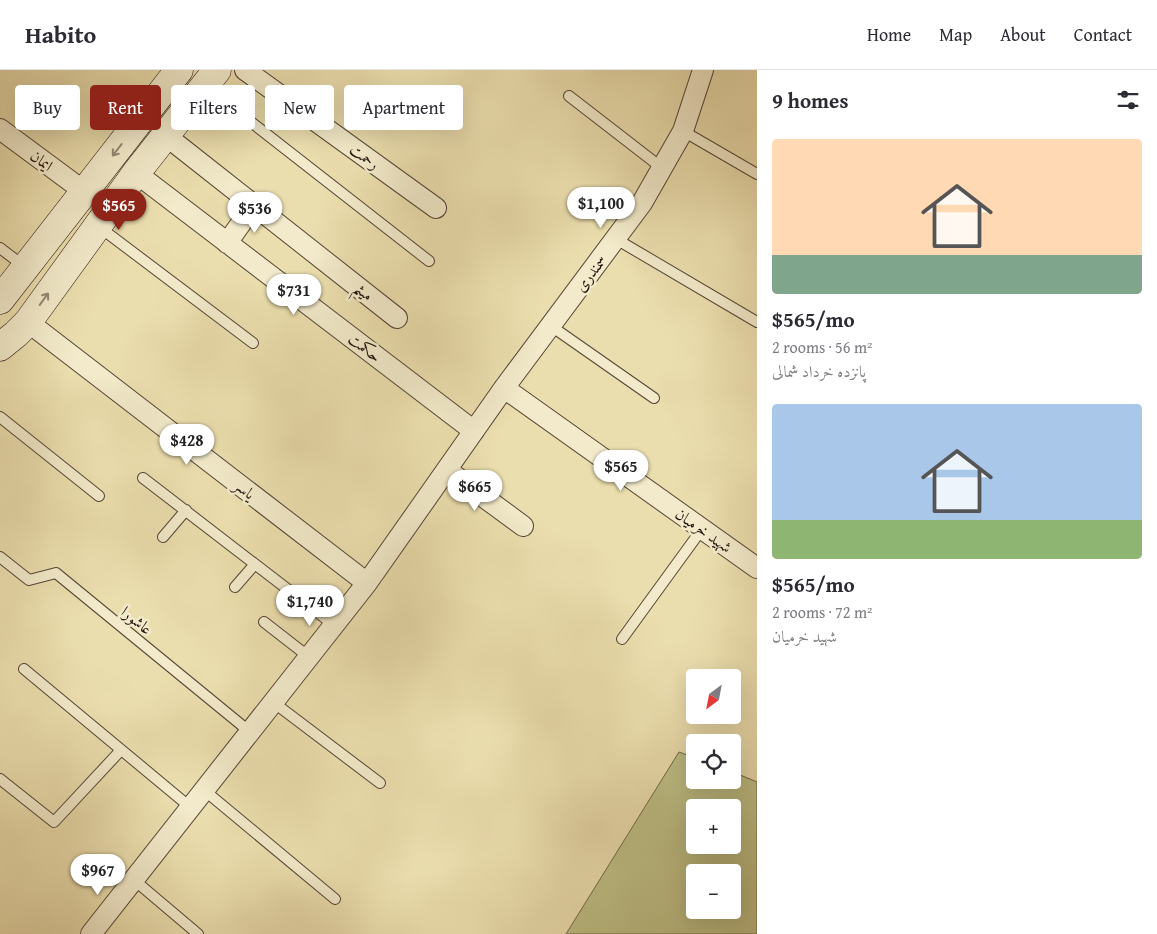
<!DOCTYPE html>
<html lang="en">
<head>
<meta charset="utf-8">
<style>
	:root { --surface:#fff; --page:#f2f2f3; --text:#2b2b33; --muted:#7c7c81; --line:#e1e1e2; --accent:#8f2418 }
	body { margin:0; font-family:"Gentium Book Plus",Amiri,serif; background:var(--page); color:var(--text); height:100vh; display:flex; flex-direction:column; font-size:19px; white-space:nowrap }
	* { box-sizing:border-box; margin:0 }
	p { font-size:16px; color:var(--muted) }
	.icon { flex:none; width:28px; height:28px; fill:none; stroke:currentColor; stroke-width:2; stroke-linecap:round; stroke-linejoin:round }
	.map { position:relative; flex:1; overflow:hidden }
	.sheet { display:flex; flex-direction:column; background:var(--surface); width:400px }
	.sheet>* { flex:none }
	.banner { position:absolute; left:15px; top:15px; width:475px; height:45px; display:flex; gap:10px }
	.needle { width:32px; rotate:212deg }
	.controls { position:absolute; left:686px; top:599px; display:grid; gap:10px }
	.controls a { display:grid; place-items:center; width:55px; height:55px; border-radius:5px; background:var(--surface); box-shadow:0 5px 20px #0002; font-size:25px }
	.price { position:absolute; translate:-50% -42px; padding:0 11px; border-radius:18px; background:#fff; color:#222; font-size:16px; line-height:32px; filter:drop-shadow(0 1px 2px #0008) }
	.price::after { content:''; position:absolute; left:50%; top:30px; width:15px; height:11px; margin-left:-8px; background:inherit; clip-path:polygon(0 0,100% 0,50% 100%) }
	.price.current { background:var(--accent); color:#fff }
	ul { padding:0; list-style:none }
	li { display:grid; align-content:center; gap:10px; height:265px; padding:0 15px }
	li span { display:grid; place-items:center; height:155px; border-radius:5px; color:#555 }
	li>.icon { margin-inline-start:auto }
	span .icon { width:90px; height:90px; fill:#fffc; stroke-width:1 }
	li b { font-size:21px }
	h2 { display:flex; justify-content:space-between; align-items:center; height:60px; padding:0 15px; font-size:21px }
	.pill { padding:0 18px; border-radius:5px; background:var(--surface); box-shadow:0 5px 20px #0002; font-size:18px; line-height:45px }
	.pill.current { background:var(--accent); color:#fff }
	header { display:flex; align-items:center; gap:30px; box-sizing:border-box; height:70px; padding:0 25px; background:var(--surface); border-bottom:1px solid var(--line) }
	header strong { font-size:24px }
	nav { display:flex; gap:28px; margin-inline-start:auto; font-size:18px }
	main { display:flex; flex:1; min-height:0 }
	.map>svg:first-child { display:block }
</style>
</head>
<body>
<header>
<strong>Habito</strong>
<nav><a>Home</a><a>Map</a><a>About</a><a>Contact</a></nav>
</header>
<main>
<div class="map">
<svg width="757" height="864" viewBox="0 0 757 864">
	<rect width="100%" height="100%" fill="#ebdeae"/>
	<filter id="stains"><feTurbulence type="fractalNoise" baseFrequency=".004" numOctaves="4"/><feColorMatrix values="0 0 0 0 .2 0 0 0 0 .09 0 0 0 0 .02 0 0 0 .5 -.17"/></filter>
	<radialGradient id="worn" r=".72"><stop offset=".6" stop-color="#630" stop-opacity="0"/><stop offset="1" stop-color="#630" stop-opacity=".3"/></radialGradient>
	<path fill="#bebf86" stroke="#706849" fill-rule="evenodd" d="M 679,682 L 695,688 L 695,710 L 732,710 L 733,702 L 757,712 L 757,864 L 566,864 ZM 695,738 L 732,738 L 732,775 L 695,775 ZM 695,802 L 732,802 L 732,840 L 695,840 Z"/>
	<g fill="none" stroke-linecap="round" stroke-linejoin="round">
		<g stroke="#544534" stroke-width="12">
			<path id="lane" d="M 206,17 L 429,191
				M 569,26 L 662,98
				M 683,61 L 757,104
				M 98,156 L 253,273
				M 616,169 L 757,252
				M 0,178 L 25,197
				M 551,256 L 654,328
				M 0,347 L 99,426
				M 143,408 L 334,555
				M 163,467 L 186,440
				M 0,487 L 29,510 L 56,503 L 250,662
				M 235,517 L 255,494
				M 264,552 L 309,587
				M 622,569 L 702,459
				M 24,599 L 190,737
				M 273,632 L 380,713
				M 0,709 L 54,752 L 121,680
				M 204,720 L 335,829
				M 133,809 L 198,864"/>
		</g>
		<g stroke="#544534" stroke-width="22">
			<path id="street" d="M 245,0 L 436,138
				M 0,59 L 85,122
				M 165,65 L 397,248
				M 136,103 L 474,361
				M 227,173 L 254,135
				M 28,252 L 367,513
				M 504,318 L 757,498
				M 447,400 L 523,456
				M 91,864 L 367,513 L 504,318 L 642,133 L 683,61 L 703,0"/>
		</g>
		<g stroke="#21120c" stroke-width="29">
			<path id="secondary" d="M 0,230 L 179,0
				M 0,277 L 16,264 L 28,252 L 136,103 L 217,0"/>
		</g>
		<use href="#lane" stroke="#f2eaca" stroke-width="10"/>
		<use href="#street" stroke="#f2eaca" stroke-width="20"/>
		<use href="#secondary" stroke="#f2eaca" stroke-width="28"/>
	</g>
	<defs><path id="oneway-shaft" d="M-6 0H5M1.5-3L5.5 0L1.5 3" fill="none" stroke-width="1.6" stroke-linecap="round" stroke-linejoin="round" transform="scale(1.25)"/></defs>
	<g stroke="#948974">
		<use href="#oneway-shaft" transform="translate(117 80) rotate(128)"/>
		<use href="#oneway-shaft" transform="translate(44 229) rotate(-54)"/>
	</g>
	<g text-anchor="middle" dominant-baseline="central" stroke-width="5" stroke-linejoin="round" paint-order="stroke">
		<g font-size="16" fill="#21120c" stroke="#f2eaca">
			<text transform="translate(365 86) rotate(36)">رحمت</text>
			<text transform="translate(42 90) rotate(36)">ایمان</text>
			<text transform="translate(590 203) rotate(-53)">سمندری</text>
			<text transform="translate(364 221) rotate(38)">میثم</text>
			<text transform="translate(365 277) rotate(37)">حکمت</text>
			<text transform="translate(245 419) rotate(38)">یاسر</text>
			<text transform="translate(704 460) rotate(35)">شهید خرمیان</text>
			<text transform="translate(137 550) rotate(39)">عاشورا</text>
		</g>
	</g>
	<rect width="100%" height="100%" filter="url(#stains)"/>
	<rect width="100%" height="100%" fill="url(#worn)"/>
</svg>
<div class="controls">
<a><svg class="needle" viewBox="-14 -14 28 28"><path d="M0-13l5 13h-10z" fill="#e53935"/><path d="M0 13l5-13h-10z" fill="#7c7c81"/></svg></a>
<a><svg class="icon" aria-label="locate" viewBox="0 0 24 24"><circle cx="12" cy="12" r="6"/><path d="M12 2v4M12 18v4M2 12h4M18 12h4"/></svg></a>
<a>+</a>
<a>−</a>
</div>
<b class="price" style="left:601px;top:159px">$1,100</b>
<b class="price current" style="left:119px;top:161px">$565</b>
<b class="price" style="left:255px;top:164px">$536</b>
<b class="price" style="left:294px;top:246px">$731</b>
<b class="price" style="left:187px;top:396px">$428</b>
<b class="price" style="left:621px;top:422px">$565</b>
<b class="price" style="left:475px;top:442px">$665</b>
<b class="price" style="left:310px;top:557px">$1,740</b>
<b class="price" style="left:98px;top:826px">$967</b>
<div class="banner">
<a class="pill">Buy</a>
<a class="pill current">Rent</a>
<a class="pill">Filters</a>
<a class="pill">New</a>
<a class="pill">Apartment</a>
</div>
</div>
<section class="sheet">
<h2>9 homes<svg class="icon" aria-label="filters" viewBox="0 0 24 24"><path d="M4 7h16M4 17h16"/><circle cx="9" cy="7" r="2"/><circle cx="15" cy="17" r="2"/></svg></h2>
<ul>
<li><span style="background:linear-gradient(#ffd9b3 75%,#7fa58c 0)"><svg class="icon" aria-label="home" viewBox="0 0 24 24"><path d="M3 11l9-7 9 7M6 9v11h12V9"/></svg></span><div><b>$565/mo</b><p>2 rooms · 56 m²</p><p>پانزده خرداد شمالی</p></div></li>
<li><span style="background:linear-gradient(#a9c7e8 75%,#8fb573 0)"><svg class="icon" aria-label="home" viewBox="0 0 24 24"><path d="M3 11l9-7 9 7M6 9v11h12V9"/></svg></span><div><b>$565/mo</b><p>2 rooms · 72 m²</p><p>شهید خرمیان</p></div></li>
</ul>
</section>
</main>
</body>
</html>
